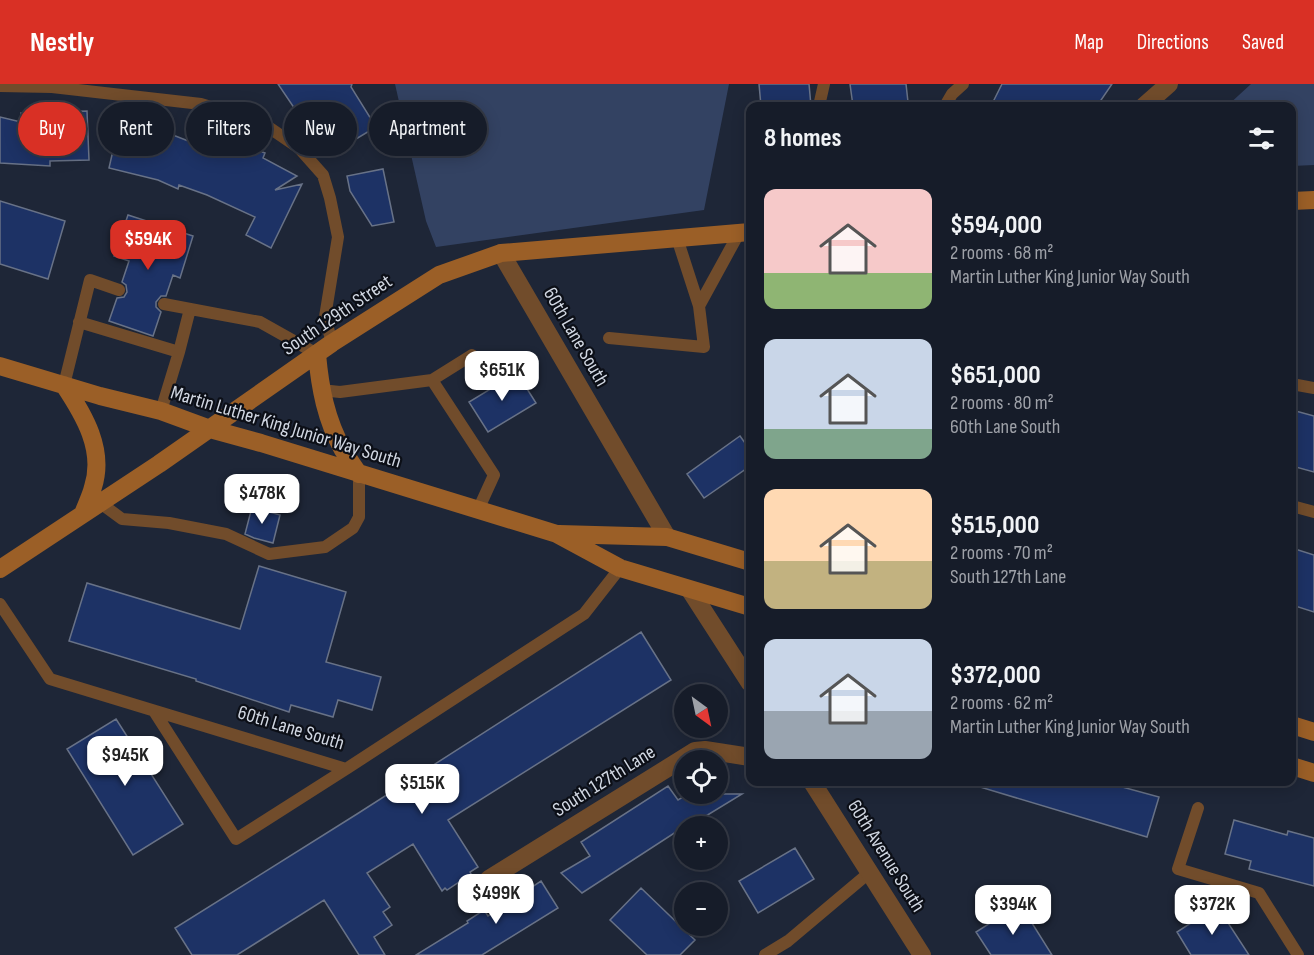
<!DOCTYPE html>
<html lang="en">
<head>
<meta charset="utf-8">
<style>
	:root { --surface:#161c29; --page:#1f2531; --text:#f1f3f6; --muted:#9ea1a8; --line:#353a46; --accent:#d93025 }
	body { margin:0; font-family:"Sofia Sans Condensed",sans-serif; background:var(--page); color:var(--text); height:100vh; display:flex; flex-direction:column; font-size:22px; white-space:nowrap }
	* { box-sizing:border-box; margin:0 }
	p { font-size:20px; color:var(--muted) }
	.icon { flex:none; width:33px; height:33px; fill:none; stroke:currentColor; stroke-width:2; stroke-linecap:round; stroke-linejoin:round }
	.map { position:relative; flex:1; overflow:hidden }
	.details { position:absolute; left:746px; top:18px; width:550px; height:684px; display:flex; flex-direction:column; background:var(--surface); border-radius:12px; box-shadow:0 3px 15px #0003,0 0 0 2px var(--line) }
	.details>* { flex:none }
	.banner { position:absolute; left:18px; top:18px; width:570px; height:54px; display:flex; gap:12px }
	.needle { width:39px; rotate:147deg }
	.tools { position:absolute; left:674px; top:600px; display:grid; gap:12px }
	.tools a { display:grid; place-items:center; width:54px; height:54px; border-radius:50%; background:var(--surface); box-shadow:0 3px 15px #0003,0 0 0 2px var(--line); font-size:30px }
	.price { position:absolute; translate:-50% -51px; padding:0 14px; border-radius:12px; background:#fff; color:#222; font-size:20px; line-height:39px; filter:drop-shadow(0 2px 3px #0008) }
	.price::after { content:''; position:absolute; left:50%; top:36px; width:18px; height:14px; margin-left:-9px; background:inherit; clip-path:polygon(0 0,100% 0,50% 100%) }
	.price.current { background:var(--accent); color:#fff }
	ul { padding:0; list-style:none }
	li { display:flex; align-items:center; gap:18px; height:150px; padding:0 18px }
	li span { display:grid; place-items:center; flex:none; width:168px; height:120px; border-radius:12px; color:#555 }
	li>.icon { margin-inline-start:auto }
	span .icon { width:72px; height:72px; fill:#fffc; stroke-width:1 }
	li b { font-size:26px }
	h2 { display:flex; justify-content:space-between; align-items:center; height:72px; padding:0 18px; font-size:26px }
	.tag { padding:0 21px; border-radius:27px; background:var(--surface); box-shadow:0 3px 15px #0003,0 0 0 2px var(--line); font-size:21px; line-height:54px }
	.tag.current { background:var(--accent); color:#fff }
	header { display:flex; align-items:center; gap:36px; box-sizing:border-box; height:84px; padding:0 30px; background:var(--accent); color:#fff }
	header strong { font-size:28px }
	nav { display:flex; gap:33px; margin-inline-start:auto; font-size:21px }
	.map>svg:first-child { display:block }
</style>
</head>
<body>
<header>
<strong>Nestly</strong>
<nav><a>Map</a><a>Directions</a><a>Saved</a></nav>
</header>
<div class="map">
<svg width="1314" height="871" viewBox="0 0 1314 871">
	<rect width="100%" height="100%" fill="#1e2637"/>
	<path fill="#334262" d="M 395,0 L 729,0 L 704,126 L 436,163 L 426,137 Z
		M 1251,0 L 1314,0 L 1314,81 L 1292,82 L 1292,22 L 1227,22 Z"/>
	<path fill="#1d3265" stroke="#687287" stroke-width="1.5" d="M 278,0 L 352,0 L 351,3 L 376,43 L 341,64 L 335,35 L 322,62 L 303,33 L 301,34 Z
		M 759,0 L 809,0 L 811,22 L 761,22 Z
		M 850,0 L 906,0 L 908,18 L 853,22 Z
		M 1002,0 L 1112,0 L 1097,22 L 991,22 Z
		M 87,27 L 89,76 L 50,77 L 50,82 L 0,79 L 0,33 L 21,38 L 21,29 Z
		M 122,27 L 157,36 L 155,44 L 201,62 L 205,48 L 265,69 L 263,74 L 297,92 L 275,106 L 302,100 L 271,164 L 246,151 L 255,133 L 207,111 L 179,101 L 178,105 L 158,96 L 109,84 Z
		M 383,85 L 394,138 L 372,142 L 350,107 L 347,92 Z
		M 0,117 L 65,137 L 48,195 L 0,180 Z
		M 128,131 L 193,152 L 180,194 L 173,191 L 166,212 L 161,212 L 156,218 L 156,223 L 161,228 L 153,252 L 109,237 L 117,214 L 124,213 L 127,208 L 126,201 L 122,198 L 129,177 L 114,172 Z
		M 517,289 L 536,319 L 488,348 L 469,318 Z
		M 1292,326 L 1314,332 L 1314,388 L 1292,382 Z
		M 740,352 L 750,366 L 750,382 L 704,414 L 687,390 Z
		M 252,423 L 280,431 L 273,459 L 254,454 L 245,450 Z
		M 1295,465 L 1314,471 L 1314,528 L 1292,521 L 1292,477 Z
		M 259,482 L 346,508 L 326,578 L 381,593 L 372,626 L 338,616 L 333,633 L 291,621 L 289,628 L 196,597 L 196,595 L 69,557 L 87,499 L 240,545 Z
		M 641,548 L 671,596 L 448,736 L 478,783 L 470,788 L 471,790 L 447,806 L 445,804 L 442,807 L 413,760 L 367,789 L 390,823 L 383,828 L 392,841 L 374,853 L 385,871 L 359,871 L 324,816 L 237,871 L 192,871 L 175,844 L 357,730 Z
		M 116,635 L 183,740 L 133,771 L 67,665 Z
		M 980,698 L 1104,698 L 1159,713 L 1147,753 L 980,703 Z
		M 668,702 L 678,716 L 688,710 L 742,710 L 701,735 L 699,733 L 582,809 L 561,789 L 590,772 L 581,758 Z
		M 1234,736 L 1287,751 L 1288,747 L 1314,754 L 1314,802 L 1249,785 L 1251,777 L 1225,770 Z
		M 795,764 L 814,795 L 758,829 L 739,797 Z
		M 541,797 L 558,824 L 482,871 L 416,871 L 468,839 L 467,837 L 484,826 L 488,832 Z
		M 641,804 L 695,856 L 680,871 L 647,871 L 610,836 Z
		M 1020,820 L 1052,871 L 991,871 L 976,848 Z
		M 1217,822 L 1249,871 L 1191,871 L 1177,848 Z"/>
	<g fill="none" stroke-linecap="round" stroke-linejoin="round">
		<path stroke="#714c2b" stroke-width="12" d="M 52,0 L 52,3 L 201,20 L 261,38 L 299,64 L 323,91 L 330,114 L 338,153 L 325,233 L 332,259
			M 0,2 L 52,3
			M 819,22 L 824,0
			M 945,22 L 952,10 L 963,0
			M 677,154 L 699,222 L 739,149
			M 164,220 L 260,238 L 317,270
			M 79,238 L 179,268
			M 609,254 L 704,263 L 699,222
			M 432,296 L 494,391 L 478,426
			M 1292,300 L 1314,304
			M 64,301 L 90,196 L 119,206
			M 321,306 L 340,308 L 432,296 L 472,271
			M 161,327 L 179,268 L 190,225
			M 99,418 L 122,435 L 169,439 L 226,450 L 269,470 L 325,463 L 353,444 L 359,433 L 359,390
			M 1292,422 L 1314,428
			M 0,520 L 50,595 L 346,685 L 584,530 L 620,484
			M 154,627 L 236,755 L 346,685
			M 1198,724 L 1178,785 L 1259,809 L 1298,871
			M 765,871 L 788,857 L 870,788"/>
		<path stroke="#714c2b" stroke-width="18" d="M 1144,22 L 1169,0
			M 501,169 L 667,453
			M 690,506 L 750,599
			M 812,698 L 922,871
			M 489,795 L 695,667 L 705,666 L 750,673"/>
		<path stroke="#9b5f27" stroke-width="18" d="M 1292,117 L 1314,116
			M 317,270 C 320,304 326,336 343,366 C 348,374 353,382 359,390
			M 0,282 L 100,312 L 161,327 L 210,345 L 261,359 L 557,450 L 620,484 L 750,523
			M 64,301 C 84,331 105,366 93,403 C 91,412 86,421 83,430
			M 559,450 L 667,453 L 750,478
			M 0,485 L 159,380 L 332,259 L 439,191 L 501,169 L 750,148
			M 1292,641 L 1314,648
			M 1292,682 L 1314,689"/>
	</g>
	<g text-anchor="middle" dominant-baseline="central" stroke-width="4.5" stroke-linejoin="round" paint-order="stroke">
		<g font-size="20" fill="#d1d7e2" stroke="#0c0f17">
			<text transform="translate(337 231) rotate(-34)">South 129th Street</text>
			<text transform="translate(576 253) rotate(60)">60th Lane South</text>
			<text transform="translate(286 343) rotate(17)">Martin Luther King Junior Way South</text>
			<text transform="translate(291 644) rotate(17)">60th Lane South</text>
			<text transform="translate(604 697) rotate(-32)">South 127th Lane</text>
			<text transform="translate(886 772) rotate(58)">60th Avenue South</text>
		</g>
	</g>
</svg>
<div class="tools">
<a><svg class="needle" viewBox="-14 -14 28 28"><path d="M0-13l5 13h-10z" fill="#e53935"/><path d="M0 13l5-13h-10z" fill="#9ea1a8"/></svg></a>
<a><svg class="icon" aria-label="locate" viewBox="0 0 24 24"><circle cx="12" cy="12" r="6"/><path d="M12 2v4M12 18v4M2 12h4M18 12h4"/></svg></a>
<a>+</a>
<a>−</a>
</div>
<b class="price current" style="left:148px;top:187px">$594K</b>
<b class="price" style="left:502px;top:318px">$651K</b>
<b class="price" style="left:262px;top:441px">$478K</b>
<b class="price" style="left:125px;top:703px">$945K</b>
<b class="price" style="left:422px;top:731px">$515K</b>
<b class="price" style="left:496px;top:841px">$499K</b>
<b class="price" style="left:1013px;top:852px">$394K</b>
<b class="price" style="left:1212px;top:852px">$372K</b>
<div class="banner">
<a class="tag current">Buy</a>
<a class="tag">Rent</a>
<a class="tag">Filters</a>
<a class="tag">New</a>
<a class="tag">Apartment</a>
</div>
<section class="details">
<h2>8 homes<svg class="icon" aria-label="filters" viewBox="0 0 24 24"><path d="M4 7h16M4 17h16"/><circle cx="9" cy="7" r="2"/><circle cx="15" cy="17" r="2"/></svg></h2>
<ul>
<li><span style="background:linear-gradient(#f6c9c9 70%,#8fb573 0)"><svg class="icon" aria-label="home" viewBox="0 0 24 24"><path d="M3 11l9-7 9 7M6 9v11h12V9"/></svg></span><div><b>$594,000</b><p>2 rooms · 68 m²</p><p>Martin Luther King Junior Way South</p></div></li>
<li><span style="background:linear-gradient(#c9d6e8 75%,#7fa58c 0)"><svg class="icon" aria-label="home" viewBox="0 0 24 24"><path d="M3 11l9-7 9 7M6 9v11h12V9"/></svg></span><div><b>$651,000</b><p>2 rooms · 80 m²</p><p>60th Lane South</p></div></li>
<li><span style="background:linear-gradient(#ffd9b3 60%,#c2b280 0)"><svg class="icon" aria-label="home" viewBox="0 0 24 24"><path d="M3 11l9-7 9 7M6 9v11h12V9"/></svg></span><div><b>$515,000</b><p>2 rooms · 70 m²</p><p>South 127th Lane</p></div></li>
<li><span style="background:linear-gradient(#c9d6e8 60%,#9aa5b1 0)"><svg class="icon" aria-label="home" viewBox="0 0 24 24"><path d="M3 11l9-7 9 7M6 9v11h12V9"/></svg></span><div><b>$372,000</b><p>2 rooms · 62 m²</p><p>Martin Luther King Junior Way South</p></div></li>
</ul>
</section>
</div>
</body>
</html>
